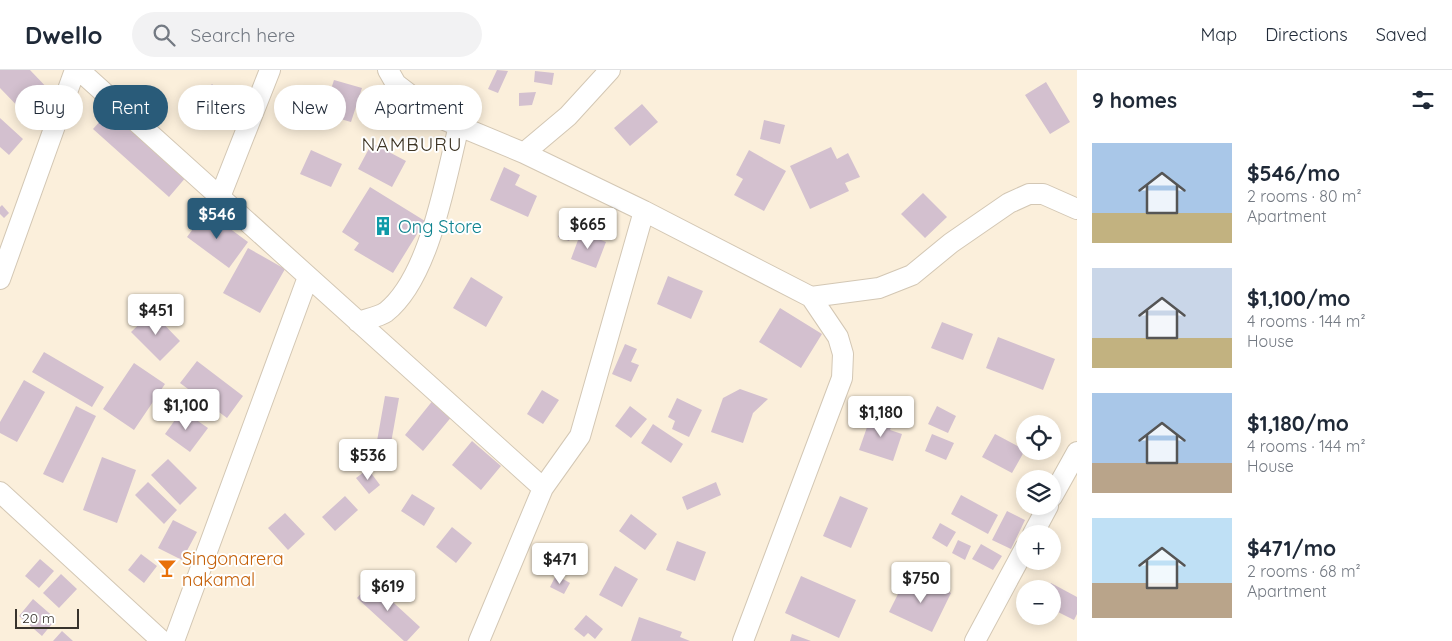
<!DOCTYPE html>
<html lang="en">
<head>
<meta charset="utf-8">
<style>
	:root { --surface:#fff; --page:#f2f2f3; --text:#1f2937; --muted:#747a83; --line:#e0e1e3; --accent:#295b79 }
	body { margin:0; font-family:Quicksand,sans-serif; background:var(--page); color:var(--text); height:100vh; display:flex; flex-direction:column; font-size:19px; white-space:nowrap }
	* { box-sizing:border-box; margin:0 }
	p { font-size:16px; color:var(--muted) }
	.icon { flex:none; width:28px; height:28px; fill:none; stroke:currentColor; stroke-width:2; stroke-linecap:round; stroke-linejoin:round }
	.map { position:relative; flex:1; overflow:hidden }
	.drawer { display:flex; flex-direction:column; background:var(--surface); width:375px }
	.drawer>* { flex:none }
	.top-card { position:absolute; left:15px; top:15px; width:475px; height:45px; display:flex; gap:10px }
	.fabs { position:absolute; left:1016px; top:345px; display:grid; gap:10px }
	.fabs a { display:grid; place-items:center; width:45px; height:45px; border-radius:50%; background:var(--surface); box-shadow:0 2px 12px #0003; font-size:25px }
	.scale { position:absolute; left:15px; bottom:12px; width:64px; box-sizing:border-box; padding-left:5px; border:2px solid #38332c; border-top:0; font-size:14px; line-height:18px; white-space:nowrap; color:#38332c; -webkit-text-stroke:4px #fff; paint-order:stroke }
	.price { position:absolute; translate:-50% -42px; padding:0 11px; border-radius:5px; background:#fff; color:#222; font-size:16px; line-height:32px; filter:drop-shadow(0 1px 2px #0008) }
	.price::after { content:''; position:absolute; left:50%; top:30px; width:15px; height:11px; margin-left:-8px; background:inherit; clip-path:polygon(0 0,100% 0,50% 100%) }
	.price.active { background:var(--accent); color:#fff }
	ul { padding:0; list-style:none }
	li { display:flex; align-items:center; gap:15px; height:125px; padding:0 15px }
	li span { display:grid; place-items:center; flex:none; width:140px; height:100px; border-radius:0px; color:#555 }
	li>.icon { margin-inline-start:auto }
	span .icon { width:60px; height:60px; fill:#fffc; stroke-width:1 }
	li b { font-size:21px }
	h2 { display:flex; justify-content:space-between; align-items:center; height:60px; padding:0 15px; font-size:21px }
	.pill { padding:0 18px; border-radius:22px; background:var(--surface); box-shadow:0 2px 12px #0003; font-size:18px; line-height:45px }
	.pill.active { background:var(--accent); color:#fff }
	header { display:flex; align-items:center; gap:30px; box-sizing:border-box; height:70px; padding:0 25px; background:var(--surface); border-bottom:1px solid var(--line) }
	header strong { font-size:24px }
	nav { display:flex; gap:28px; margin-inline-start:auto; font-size:18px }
	.search { width:350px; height:45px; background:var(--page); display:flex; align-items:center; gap:12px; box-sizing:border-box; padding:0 18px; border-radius:28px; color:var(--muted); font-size:19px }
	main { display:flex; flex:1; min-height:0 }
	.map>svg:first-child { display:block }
</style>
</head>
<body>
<header>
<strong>Dwello</strong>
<div class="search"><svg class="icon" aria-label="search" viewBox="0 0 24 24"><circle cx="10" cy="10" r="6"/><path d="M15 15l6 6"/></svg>Search here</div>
<nav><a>Map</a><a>Directions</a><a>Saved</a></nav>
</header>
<main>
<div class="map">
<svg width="1077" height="571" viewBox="0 0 1077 571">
	<rect width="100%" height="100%" fill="#fbefdb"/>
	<path fill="#d3c0cf" d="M 0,0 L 30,0 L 52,23 L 28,47 L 0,18 Z
		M 497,0 L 508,1 L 498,23 L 488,19 Z
		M 535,1 L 554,3 L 552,15 L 534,12 Z
		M 334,10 L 362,18 L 351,52 L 323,44 Z
		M 1046,12 L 1070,52 L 1050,64 L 1025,25 Z
		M 212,14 L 226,28 L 207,49 L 193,35 Z
		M 536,22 L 532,35 L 519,36 L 519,23 Z
		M 642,34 L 658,52 L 630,76 L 614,58 Z
		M 111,39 L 187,106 L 169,127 L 93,59 Z
		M 0,48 L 23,69 L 9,85 L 0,77 Z
		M 764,50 L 785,55 L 780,74 L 760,69 Z
		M 372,73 L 406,91 L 392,117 L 358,99 Z
		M 831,77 L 837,89 L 848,83 L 860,107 L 845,113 L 849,121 L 810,139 L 790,96 Z
		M 311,80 L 342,94 L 331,117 L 300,104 Z
		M 749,80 L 786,101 L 764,141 L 734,125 L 743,109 L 736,105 Z
		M 504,97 L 520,105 L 515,115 L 537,126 L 528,147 L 490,130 Z
		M 370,117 L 425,151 L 393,203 L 354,180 L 359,173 L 342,162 Z
		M 923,123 L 947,147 L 925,168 L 901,144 Z
		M 2,135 L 9,143 L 4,148 L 0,144 L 0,137 Z
		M 206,141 L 248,172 L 229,198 L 187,167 Z
		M 570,142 L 585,149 L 581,158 L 577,156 L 569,171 L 558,167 Z
		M 581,162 L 606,172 L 596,198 L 571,189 Z
		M 248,178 L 285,199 L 260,243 L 223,223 Z
		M 668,206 L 703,221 L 691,249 L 657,234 Z
		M 471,207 L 503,227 L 486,257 L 453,238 Z
		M 780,238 L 822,264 L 801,298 L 759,272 Z
		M 152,242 L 180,271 L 160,291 L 131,262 Z
		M 942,252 L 973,264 L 963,290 L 931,278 Z
		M 998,267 L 1055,289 L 1043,320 L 986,298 Z
		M 625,274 L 637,279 L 631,292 L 639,295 L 631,312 L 612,304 Z
		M 44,282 L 104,317 L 92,337 L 32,302 Z
		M 197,291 L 243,326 L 227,348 L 180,313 Z
		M 134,293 L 165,314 L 134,360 L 103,339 Z
		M 24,310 L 45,322 L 17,372 L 0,363 L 0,352 Z
		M 740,319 L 768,329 L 753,343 L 743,373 L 711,362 L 723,328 Z
		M 542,320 L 559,330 L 543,354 L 527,344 Z
		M 385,326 L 399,328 L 391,373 L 377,371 Z
		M 677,328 L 702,340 L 689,367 L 672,359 L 675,351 L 668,347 Z
		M 434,329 L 453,345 L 423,381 L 405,365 Z
		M 76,336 L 96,346 L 63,413 L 43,404 Z
		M 630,336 L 647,349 L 631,368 L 615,356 Z
		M 937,336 L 956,346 L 948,363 L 928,354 Z
		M 182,340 L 208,358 L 190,382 L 165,364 Z
		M 872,343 L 894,350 L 890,360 L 902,364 L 893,391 L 859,380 Z
		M 653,354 L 683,374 L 671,393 L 641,373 Z
		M 932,364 L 954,373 L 946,390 L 925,381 Z
		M 995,364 L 1025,380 L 1012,403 L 982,387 Z
		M 472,371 L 501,396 L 481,420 L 452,395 Z
		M 371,385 L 386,388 L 384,399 L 369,397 Z
		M 102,387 L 136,400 L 117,453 L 83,440 Z
		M 168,389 L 197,418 L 180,435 L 151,405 Z
		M 368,399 L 380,415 L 369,424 L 356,408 Z
		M 148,412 L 177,440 L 164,454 L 135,425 Z
		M 716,412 L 721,425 L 687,440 L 682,427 Z
		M 412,424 L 435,438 L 424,456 L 401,441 Z
		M 961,425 L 998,445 L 988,464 L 951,444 Z
		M 345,426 L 358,440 L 335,461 L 322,447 Z
		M 840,426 L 868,438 L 851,478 L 823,466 Z
		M 1007,441 L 1025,450 L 1011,479 L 992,470 Z
		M 285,443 L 305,464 L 288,480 L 268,458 Z
		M 631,444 L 657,464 L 645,480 L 619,461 Z
		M 173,450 L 197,462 L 182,490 L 158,478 Z
		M 940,453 L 956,462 L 947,477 L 932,468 Z
		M 452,457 L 472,473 L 456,493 L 436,477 Z
		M 958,470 L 971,476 L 965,490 L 952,483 Z
		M 677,471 L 706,482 L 695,511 L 666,500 Z
		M 981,474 L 1002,486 L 993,500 L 972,489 Z
		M 141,484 L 157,496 L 144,513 L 128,500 Z
		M 40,489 L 54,501 L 39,518 L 25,506 Z
		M 615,496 L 638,509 L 622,537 L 599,525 Z
		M 61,504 L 77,519 L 59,538 L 43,523 Z
		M 556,505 L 570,513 L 564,524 L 550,517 Z
		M 801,506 L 856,530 L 839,568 L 785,543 Z
		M 916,507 L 951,523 L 932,562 L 889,542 L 904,512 L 911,516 Z
		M 371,512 L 420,557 L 407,571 L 404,571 L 357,528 Z
		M 1051,513 L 1077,527 L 1077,544 L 1074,550 L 1052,539 L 1052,519 L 1048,519 Z
		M 33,529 L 56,549 L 42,566 L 19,546 Z
		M 586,545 L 603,559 L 595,569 L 588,563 L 584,567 L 574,559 Z
		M 639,547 L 682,562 L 680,567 L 690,571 L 631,571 Z
		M 62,561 L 73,571 L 53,571 Z
		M 792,564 L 811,571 L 790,571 Z"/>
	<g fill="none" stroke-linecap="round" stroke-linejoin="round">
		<g stroke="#d3c7b4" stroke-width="22">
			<path id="street" d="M 79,0 L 543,418
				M 388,0 L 396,14 L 440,48 L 524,83 L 644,141 L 811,227 L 838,267 L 843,284 L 842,308 L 743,571
				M 524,83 L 568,46 L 610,0
				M 220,127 L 270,0
				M 0,209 L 75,0
				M 811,227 L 879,218 L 912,205 L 951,173 L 1009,133 L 1029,124 L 1043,124 L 1077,139
				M 358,252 C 366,249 379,247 386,242 C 430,207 445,110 459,56
				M 0,422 L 162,571
				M 1052,427 L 1077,382
				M 1033,464 L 1048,436
				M 174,571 L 308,207
				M 479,571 L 543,418 L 580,366 L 644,141
				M 975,571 L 1025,478"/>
		</g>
		<use href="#street" stroke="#fff" stroke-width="20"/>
	</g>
	<defs>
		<g id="building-bare" transform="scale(1.5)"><path d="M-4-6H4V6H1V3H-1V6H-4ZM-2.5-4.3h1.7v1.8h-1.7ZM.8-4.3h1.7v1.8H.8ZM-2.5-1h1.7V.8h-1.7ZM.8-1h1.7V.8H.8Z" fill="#0f9aa8" stroke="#fff" stroke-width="2.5" paint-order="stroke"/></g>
		<g id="bar-bare" transform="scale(1.5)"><path d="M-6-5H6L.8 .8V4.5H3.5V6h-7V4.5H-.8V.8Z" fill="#e8710a" stroke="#fff" stroke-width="2.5" paint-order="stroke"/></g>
	</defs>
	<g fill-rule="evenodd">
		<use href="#building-bare" x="383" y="156"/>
		<use href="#bar-bare" x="167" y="498"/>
	</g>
	<g text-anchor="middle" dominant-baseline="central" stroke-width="4" stroke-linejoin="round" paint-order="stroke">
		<g font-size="18" fill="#0d838f" stroke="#fff" text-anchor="start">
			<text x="398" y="156">Ong Store</text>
		</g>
		<g font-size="18" fill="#c56008" stroke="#fff" text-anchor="start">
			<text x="182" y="488">Singonarera<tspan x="182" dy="21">nakamal</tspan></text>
		</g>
		<g font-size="19" letter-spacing="1" fill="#3e3524" stroke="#fff">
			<text x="412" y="74">NAMBURU</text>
		</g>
	</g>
</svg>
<div class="fabs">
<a><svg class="icon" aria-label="locate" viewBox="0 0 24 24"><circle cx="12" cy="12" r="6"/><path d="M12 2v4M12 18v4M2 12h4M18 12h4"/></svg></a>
<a><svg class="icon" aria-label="layers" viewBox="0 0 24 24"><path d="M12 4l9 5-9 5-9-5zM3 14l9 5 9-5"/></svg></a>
<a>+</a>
<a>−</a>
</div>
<div class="scale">20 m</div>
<b class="price active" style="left:217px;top:170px">$546</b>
<b class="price" style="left:588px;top:180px">$665</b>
<b class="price" style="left:156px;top:266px">$451</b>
<b class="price" style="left:186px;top:361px">$1,100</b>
<b class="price" style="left:881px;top:368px">$1,180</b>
<b class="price" style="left:368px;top:411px">$536</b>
<b class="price" style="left:560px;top:515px">$471</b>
<b class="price" style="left:921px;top:534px">$750</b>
<b class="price" style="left:388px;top:542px">$619</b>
<div class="top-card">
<a class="pill">Buy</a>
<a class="pill active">Rent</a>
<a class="pill">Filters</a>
<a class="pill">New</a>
<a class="pill">Apartment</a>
</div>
</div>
<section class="drawer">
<h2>9 homes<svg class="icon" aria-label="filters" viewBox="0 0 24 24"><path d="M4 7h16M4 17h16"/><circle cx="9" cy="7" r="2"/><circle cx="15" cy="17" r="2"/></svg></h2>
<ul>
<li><span style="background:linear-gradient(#a9c7e8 70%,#c2b280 0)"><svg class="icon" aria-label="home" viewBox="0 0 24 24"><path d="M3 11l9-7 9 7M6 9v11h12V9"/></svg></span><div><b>$546/mo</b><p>2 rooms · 80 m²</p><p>Apartment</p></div></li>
<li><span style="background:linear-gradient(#c9d6e8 70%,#c2b280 0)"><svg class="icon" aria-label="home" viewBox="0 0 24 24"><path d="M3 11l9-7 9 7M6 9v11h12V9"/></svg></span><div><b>$1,100/mo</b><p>4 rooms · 144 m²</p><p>House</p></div></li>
<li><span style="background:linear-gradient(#a9c7e8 70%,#b9a48a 0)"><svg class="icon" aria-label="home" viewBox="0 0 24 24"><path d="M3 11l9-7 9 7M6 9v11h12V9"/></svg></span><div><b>$1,180/mo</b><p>4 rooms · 144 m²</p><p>House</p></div></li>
<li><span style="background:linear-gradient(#bfe0f5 65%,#b9a48a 0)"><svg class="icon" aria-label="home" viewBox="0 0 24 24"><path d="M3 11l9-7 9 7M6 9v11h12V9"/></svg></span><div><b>$471/mo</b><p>2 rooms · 68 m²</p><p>Apartment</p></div></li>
</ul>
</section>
</main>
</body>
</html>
